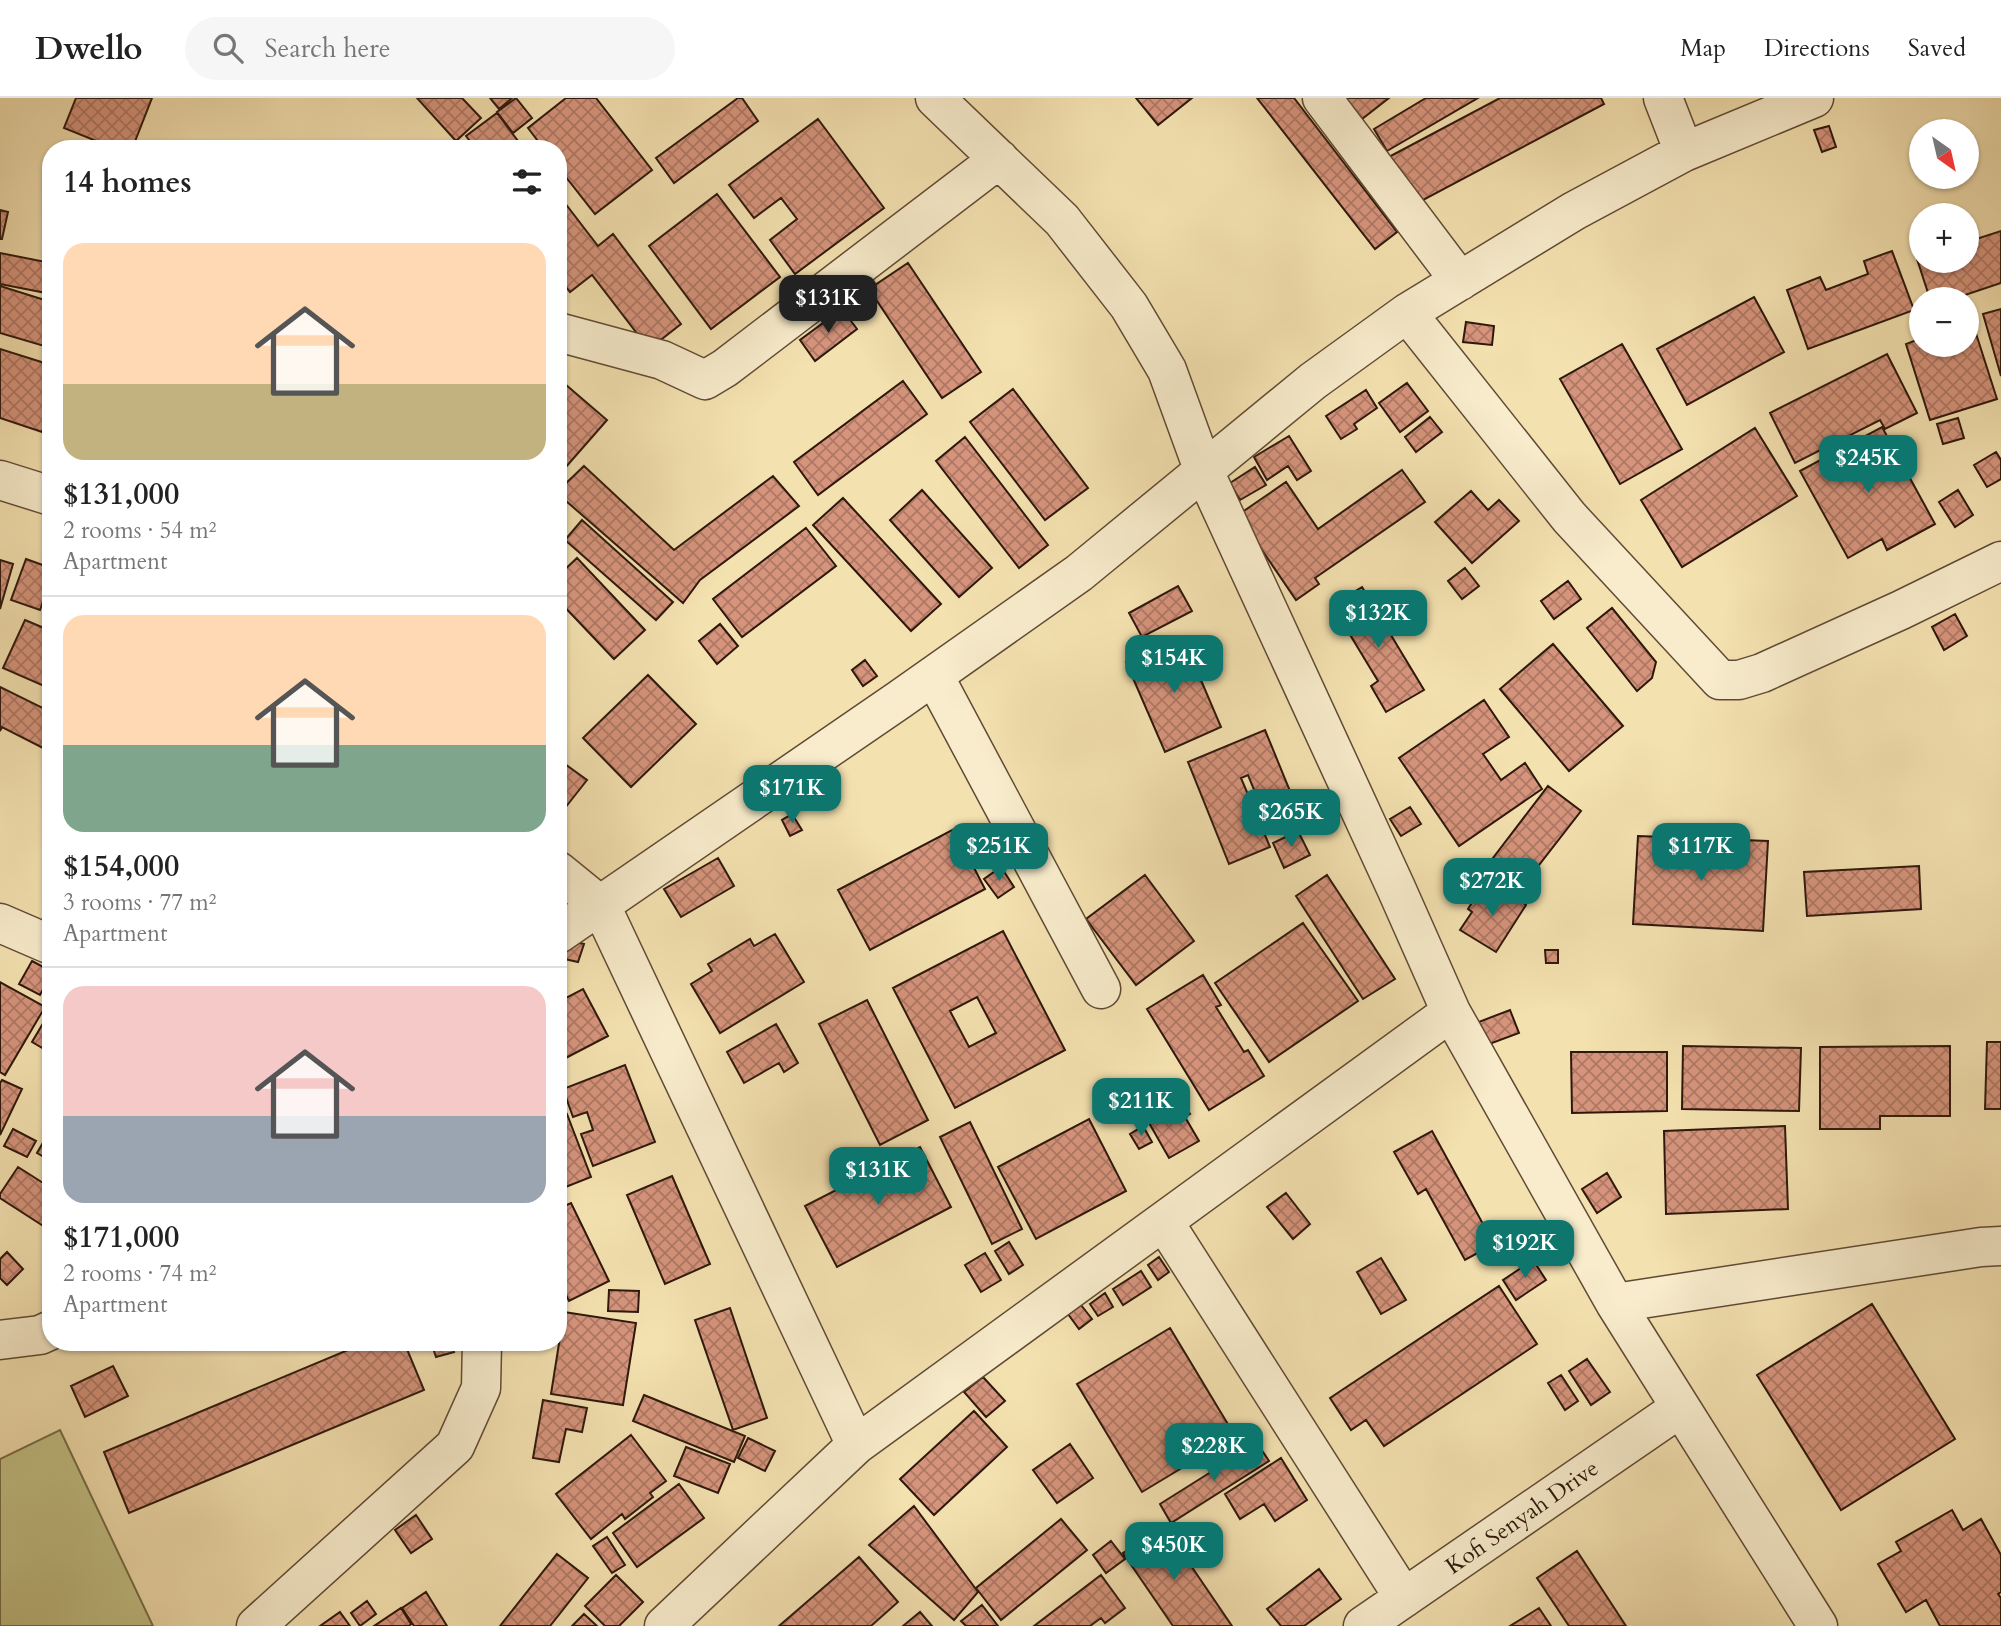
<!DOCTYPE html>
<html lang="en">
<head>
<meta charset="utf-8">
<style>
	:root { --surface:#fff; --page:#f6f6f6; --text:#222; --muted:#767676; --line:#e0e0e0; --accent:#0f766e }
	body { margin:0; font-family:Cardo,serif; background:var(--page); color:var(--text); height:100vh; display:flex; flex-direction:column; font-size:26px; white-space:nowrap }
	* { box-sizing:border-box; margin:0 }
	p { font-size:23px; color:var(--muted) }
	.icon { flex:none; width:38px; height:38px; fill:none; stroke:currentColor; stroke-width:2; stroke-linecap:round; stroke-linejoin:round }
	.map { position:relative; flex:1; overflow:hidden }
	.details { position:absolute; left:42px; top:42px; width:525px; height:1211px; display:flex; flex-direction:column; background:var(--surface); border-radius:28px; box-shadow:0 2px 5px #0004 }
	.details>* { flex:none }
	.needle { width:46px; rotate:146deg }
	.fabs { position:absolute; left:1909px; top:21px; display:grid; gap:14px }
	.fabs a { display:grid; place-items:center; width:70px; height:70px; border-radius:50%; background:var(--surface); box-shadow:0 2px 5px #0004; font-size:35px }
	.price { position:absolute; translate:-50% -60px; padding:0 16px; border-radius:14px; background:var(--accent); color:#fff; font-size:23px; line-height:46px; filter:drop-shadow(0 2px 4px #0008) }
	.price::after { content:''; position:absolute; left:50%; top:42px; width:21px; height:16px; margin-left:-10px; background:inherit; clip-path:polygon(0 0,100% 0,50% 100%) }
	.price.selected { background:#222; color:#fff }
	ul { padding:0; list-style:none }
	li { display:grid; align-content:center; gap:14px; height:371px; padding:0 21px }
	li+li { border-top:2px solid var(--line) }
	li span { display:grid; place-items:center; height:217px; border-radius:21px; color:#555 }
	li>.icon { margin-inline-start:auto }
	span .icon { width:126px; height:126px; fill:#fffc; stroke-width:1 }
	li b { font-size:30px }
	h2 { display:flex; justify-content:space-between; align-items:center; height:84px; padding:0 21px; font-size:30px }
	header { display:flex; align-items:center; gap:42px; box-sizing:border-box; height:98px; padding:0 35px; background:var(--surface); border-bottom:2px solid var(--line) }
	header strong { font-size:33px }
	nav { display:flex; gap:38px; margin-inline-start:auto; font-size:24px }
	.search { width:490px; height:63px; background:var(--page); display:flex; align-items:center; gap:18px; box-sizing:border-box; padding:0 24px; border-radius:38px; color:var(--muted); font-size:26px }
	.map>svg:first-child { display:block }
</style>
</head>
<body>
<header>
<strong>Dwello</strong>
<div class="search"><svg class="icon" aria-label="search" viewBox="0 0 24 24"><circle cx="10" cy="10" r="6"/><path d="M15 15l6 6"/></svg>Search here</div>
<nav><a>Map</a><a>Directions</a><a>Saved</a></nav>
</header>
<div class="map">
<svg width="2001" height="1528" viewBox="0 0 2001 1528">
	<defs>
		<pattern id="building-cross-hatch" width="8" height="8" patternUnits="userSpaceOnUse" patternTransform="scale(1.75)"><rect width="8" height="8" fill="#d6947c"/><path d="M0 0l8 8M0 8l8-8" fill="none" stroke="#ae7864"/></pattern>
	</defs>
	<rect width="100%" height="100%" fill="#f4e1b0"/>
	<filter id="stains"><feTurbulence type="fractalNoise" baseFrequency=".00286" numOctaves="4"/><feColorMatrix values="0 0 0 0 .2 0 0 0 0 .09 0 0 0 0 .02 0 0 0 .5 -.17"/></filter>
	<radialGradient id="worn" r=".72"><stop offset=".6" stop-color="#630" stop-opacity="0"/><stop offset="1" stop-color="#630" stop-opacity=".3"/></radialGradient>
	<path fill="#c3c186" stroke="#786c49" stroke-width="2" d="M 60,1332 L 153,1528 L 0,1528 L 0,1361 Z"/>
	<path fill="url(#building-cross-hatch)" stroke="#2e180c" stroke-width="2" fill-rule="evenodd" d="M 76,0 L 152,0 L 132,51 L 116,51 L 64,30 Z
		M 417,0 L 462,0 L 481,20 L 456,43 Z
		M 490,0 L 512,0 L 499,11 Z
		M 516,0 L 532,20 L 513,35 L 497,14 Z
		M 566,0 L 596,0 L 652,72 L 595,116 L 558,69 L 558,51 L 544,51 L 528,30 Z
		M 738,0 L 742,0 L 758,23 L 674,85 L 656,60 Z
		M 1136,0 L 1192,0 L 1158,27 Z
		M 1257,0 L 1294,0 L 1397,134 L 1375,151 Z
		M 1332,0 L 1389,0 L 1353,28 Z
		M 1426,0 L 1478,0 L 1387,53 L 1374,31 Z
		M 1500,0 L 1601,0 L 1604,6 L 1410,109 L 1385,61 Z
		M 497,15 L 524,51 L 476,51 L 466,38 Z
		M 818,21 L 884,110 L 795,176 L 770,142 L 797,121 L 781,100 L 754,120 L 729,87 Z
		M 1829,28 L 1836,49 L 1822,54 L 1814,32 Z
		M 558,96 L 598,148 L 613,136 L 681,226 L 649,251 L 592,177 L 570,194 L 558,179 Z
		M 717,96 L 780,179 L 711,231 L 649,148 Z
		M 0,112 L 8,114 L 2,141 L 0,141 Z
		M 2001,133 L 2001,185 L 1953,201 L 1930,201 L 1917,161 L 1922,159 L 1922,163 L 1967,163 L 1967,144 Z
		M 1892,153 L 1914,212 L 1808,251 L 1787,192 L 1820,179 L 1826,192 L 1868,176 L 1864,163 Z
		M 0,155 L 51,165 L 51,196 L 0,186 Z
		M 908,165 L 981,274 L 942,300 L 869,191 Z
		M 0,188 L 51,204 L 51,250 L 0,235 Z
		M 1754,199 L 1784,254 L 1687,307 L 1657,251 Z
		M 842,211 L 857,231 L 815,263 L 800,242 Z
		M 2001,211 L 2001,278 L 1983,216 Z
		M 1972,223 L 1997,301 L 1930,322 L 1906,246 L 1922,240 L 1922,247 L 1967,247 L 1967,225 Z
		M 1466,224 L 1494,228 L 1492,247 L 1463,244 Z
		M 1622,246 L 1682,351 L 1620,386 L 1560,281 Z
		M 0,251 L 51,267 L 51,308 L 42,334 L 0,320 Z
		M 1887,256 L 1917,315 L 1885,331 L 1880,322 L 1795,365 L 1770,315 Z
		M 558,280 L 607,322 L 558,378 Z
		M 903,283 L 927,316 L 818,397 L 794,364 Z
		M 1407,285 L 1428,313 L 1400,334 L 1379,305 Z
		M 1013,291 L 1088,390 L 1045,422 L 970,324 Z
		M 1366,292 L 1377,310 L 1354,326 L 1357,331 L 1341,341 L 1326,318 Z
		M 1430,319 L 1442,334 L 1416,354 L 1405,339 Z
		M 1958,320 L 1964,340 L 1943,346 L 1937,326 Z
		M 1882,329 L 1935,426 L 1887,452 L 1882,441 L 1848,460 L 1800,373 Z
		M 1755,330 L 1797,398 L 1682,469 L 1641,402 Z
		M 1289,338 L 1311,373 L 1297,382 L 1288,368 L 1267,382 L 1254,359 Z
		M 965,339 L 1048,447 L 1019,470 L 936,363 Z
		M 1996,354 L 2001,362 L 2001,381 L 1987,389 L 1974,367 Z
		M 584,368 L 674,452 L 773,378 L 799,408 L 700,482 L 683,505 L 558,396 L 558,393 Z
		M 1255,369 L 1266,387 L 1240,402 L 1230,385 Z
		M 1402,372 L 1425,404 L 1315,480 L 1319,486 L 1296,502 L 1238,417 L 1286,384 L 1318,431 Z
		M 922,392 L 992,470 L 959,499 L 890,422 Z
		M 1958,392 L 1973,417 L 1955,429 L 1939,404 Z
		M 1471,393 L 1488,412 L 1499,402 L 1519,423 L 1472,465 L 1435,424 Z
		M 843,400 L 941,506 L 911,533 L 813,427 Z
		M 582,422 L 673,504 L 656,522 L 565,442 Z
		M 806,430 L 836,468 L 742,539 L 713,501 Z
		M 577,460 L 645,532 L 614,561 L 558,502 L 558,478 Z
		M 26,461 L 51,470 L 51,481 L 40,512 L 11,502 Z
		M 0,462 L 13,466 L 0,511 Z
		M 1465,470 L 1479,488 L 1462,501 L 1448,483 Z
		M 1568,483 L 1581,501 L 1554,521 L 1541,503 Z
		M 1178,488 L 1192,513 L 1142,539 L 1129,515 Z
		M 1362,489 L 1424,592 L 1386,614 L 1371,588 L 1378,583 L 1332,507 Z
		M 1612,510 L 1656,564 L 1652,580 L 1637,593 L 1587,530 Z
		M 1955,516 L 1967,538 L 1944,552 L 1932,529 Z
		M 25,522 L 51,533 L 51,591 L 3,570 Z
		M 720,526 L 738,548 L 717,566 L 699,543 Z
		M 1183,540 L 1221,629 L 1165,654 L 1126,564 Z
		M 1553,546 L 1623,628 L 1569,673 L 1500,591 Z
		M 865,562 L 877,578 L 863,588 L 852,572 Z
		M 648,577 L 696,626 L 631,689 L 583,640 Z
		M 0,589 L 51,614 L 51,654 L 2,629 L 0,633 Z
		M 1484,602 L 1509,639 L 1483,656 L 1501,682 L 1525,665 L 1542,691 L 1459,748 L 1399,660 Z
		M 1265,632 L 1301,720 L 1271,733 L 1248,677 L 1241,680 L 1270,749 L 1229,766 L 1188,664 Z
		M 558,661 L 587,682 L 565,710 L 558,705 Z
		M 1548,688 L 1581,713 L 1515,798 L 1483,773 Z
		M 1410,709 L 1421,726 L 1401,738 L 1390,721 Z
		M 792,716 L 802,732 L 790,738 L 782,722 Z
		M 954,731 L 985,791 L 870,852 L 838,792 Z
		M 1298,733 L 1310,757 L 1284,770 L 1273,745 Z
		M 1638,738 L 1768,743 L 1763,833 L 1633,826 Z
		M 718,760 L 734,788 L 681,819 L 664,791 Z
		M 1919,768 L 1921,811 L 1807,818 L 1804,774 Z
		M 1001,769 L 1014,789 L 998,800 L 984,781 Z
		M 1145,777 L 1194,843 L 1136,887 L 1086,821 Z
		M 1327,777 L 1395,881 L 1363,901 L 1296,798 Z
		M 1483,787 L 1510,803 L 1513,798 L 1526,807 L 1496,854 L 1460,832 L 1472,814 L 1468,811 Z
		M 1303,825 L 1358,903 L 1269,964 L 1215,885 Z
		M 1003,833 L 1065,952 L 955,1010 L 893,890 ZM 977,899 L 996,935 L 969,949 L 950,913 Z
		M 775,836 L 804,884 L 720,935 L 691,886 L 712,873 L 708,866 L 750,841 L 754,848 Z
		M 565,841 L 584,846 L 578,864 L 560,860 Z
		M 1545,852 L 1558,852 L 1558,865 L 1546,865 Z
		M 32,863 L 51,873 L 51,877 L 40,897 L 19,886 Z
		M 1203,877 L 1221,907 L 1216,909 L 1244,954 L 1248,952 L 1264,978 L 1209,1012 L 1147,911 Z
		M 0,884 L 45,909 L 5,977 L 0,974 Z
		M 583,891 L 608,938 L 558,964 L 558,904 Z
		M 867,902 L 928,1022 L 880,1047 L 819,926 Z
		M 51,912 L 51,955 L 32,944 Z
		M 1510,912 L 1519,935 L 1484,948 L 1476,925 Z
		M 776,926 L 798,965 L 784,974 L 779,965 L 744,985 L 727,954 Z
		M 1987,944 L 2001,944 L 2001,1011 L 1985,1011 Z
		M 1683,948 L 1801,950 L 1799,1013 L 1682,1011 Z
		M 1950,948 L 1950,1018 L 1880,1018 L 1880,1031 L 1820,1031 L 1820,949 Z
		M 1571,954 L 1667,954 L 1667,1013 L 1572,1015 Z
		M 625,967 L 655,1044 L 593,1068 L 581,1036 L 593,1032 L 587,1014 L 573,1019 L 563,991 Z
		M 2,982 L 22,991 L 0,1037 L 0,985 Z
		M 1173,989 L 1190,1016 L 1185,1019 L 1199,1043 L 1169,1060 L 1140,1009 Z
		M 567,1016 L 591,1079 L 558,1092 L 558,1019 Z
		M 1089,1021 L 1126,1093 L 1036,1141 L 998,1069 Z
		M 970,1024 L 1022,1131 L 992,1146 L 940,1039 Z
		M 1143,1028 L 1152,1044 L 1139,1051 L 1130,1036 Z
		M 1785,1028 L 1788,1111 L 1666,1116 L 1664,1033 Z
		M 13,1031 L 36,1043 L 27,1059 L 4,1048 Z
		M 51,1031 L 51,1063 L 37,1055 Z
		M 1432,1033 L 1494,1146 L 1465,1162 L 1426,1091 L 1418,1096 L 1394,1054 Z
		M 920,1049 L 951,1109 L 837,1169 L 805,1108 Z
		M 18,1069 L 51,1090 L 51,1133 L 0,1100 L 0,1096 Z
		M 1607,1075 L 1621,1099 L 1597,1115 L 1582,1091 Z
		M 672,1078 L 710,1166 L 665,1186 L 627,1097 Z
		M 1286,1095 L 1310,1126 L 1293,1141 L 1267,1109 Z
		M 571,1105 L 609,1183 L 569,1203 L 558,1181 L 558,1111 Z
		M 1009,1144 L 1023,1167 L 1009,1176 L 995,1153 Z
		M 7,1154 L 23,1171 L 7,1187 L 0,1180 L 0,1161 Z
		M 985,1155 L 1001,1182 L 981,1194 L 965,1167 Z
		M 1159,1159 L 1169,1174 L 1158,1182 L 1148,1167 Z
		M 1381,1160 L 1406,1202 L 1381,1216 L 1357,1174 Z
		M 1533,1162 L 1546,1182 L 1516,1202 L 1503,1182 Z
		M 1141,1173 L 1151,1189 L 1123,1207 L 1113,1191 Z
		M 1499,1188 L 1537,1246 L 1384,1348 L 1366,1322 L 1351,1332 L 1330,1300 Z
		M 609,1192 L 639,1193 L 638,1214 L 608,1213 Z
		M 1105,1195 L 1113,1209 L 1098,1218 L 1090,1206 Z
		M 1872,1206 L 1955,1341 L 1841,1412 L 1757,1277 Z
		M 1081,1207 L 1092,1221 L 1079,1231 L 1068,1216 Z
		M 730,1210 L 767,1320 L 733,1332 L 695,1222 Z
		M 564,1214 L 636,1225 L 623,1307 L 551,1296 Z
		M 1170,1230 L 1235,1338 L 1142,1394 L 1077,1286 Z
		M 367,1244 L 404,1244 L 424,1292 L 129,1415 L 104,1354 Z
		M 431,1244 L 450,1244 L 454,1254 L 436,1259 Z
		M 1587,1261 L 1610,1294 L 1591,1307 L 1569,1273 Z
		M 113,1268 L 128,1298 L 85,1319 L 71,1288 Z
		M 1561,1277 L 1578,1303 L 1565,1312 L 1548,1285 Z
		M 983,1279 L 1005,1303 L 986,1319 L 964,1294 Z
		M 644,1297 L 745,1338 L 734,1364 L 633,1323 Z
		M 543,1302 L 587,1310 L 582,1334 L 566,1331 L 559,1364 L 533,1360 Z
		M 974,1313 L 1007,1349 L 934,1417 L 900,1381 Z
		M 631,1337 L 666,1383 L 650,1395 L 653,1399 L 625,1421 L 622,1416 L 591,1441 L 556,1396 Z
		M 748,1340 L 775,1353 L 765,1373 L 738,1360 Z
		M 1257,1345 L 1269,1363 L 1171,1425 L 1160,1406 Z
		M 1070,1346 L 1093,1380 L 1057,1405 L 1033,1372 Z
		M 686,1349 L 730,1366 L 718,1395 L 674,1378 Z
		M 1281,1360 L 1307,1402 L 1275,1423 L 1264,1406 L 1240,1421 L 1225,1396 Z
		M 679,1386 L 704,1420 L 637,1469 L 613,1435 Z
		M 914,1408 L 978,1494 L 954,1522 L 869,1447 Z
		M 1952,1412 L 1963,1432 L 1981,1421 L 2001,1457 L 2001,1494 L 1998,1496 L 2001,1500 L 2001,1528 L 1940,1528 L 1926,1502 L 1906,1514 L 1878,1466 L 1901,1453 L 1896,1444 Z
		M 416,1417 L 432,1441 L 411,1455 L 395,1432 Z
		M 1061,1421 L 1087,1452 L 1001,1522 L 976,1490 Z
		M 1164,1428 L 1232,1528 L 1173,1528 L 1123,1455 Z
		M 607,1439 L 625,1467 L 612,1475 L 593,1448 Z
		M 1111,1443 L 1125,1461 L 1106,1475 L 1093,1457 Z
		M 1577,1453 L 1626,1528 L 1569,1528 L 1537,1480 Z
		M 557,1456 L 588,1480 L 550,1528 L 500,1528 Z
		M 859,1459 L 898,1504 L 871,1528 L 779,1528 Z
		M 1319,1471 L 1341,1501 L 1304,1528 L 1281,1528 L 1267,1511 Z
		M 616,1477 L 643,1504 L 619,1528 L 605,1528 L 585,1508 Z
		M 1101,1477 L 1125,1510 L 1105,1525 L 1101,1520 L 1090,1528 L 1034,1528 Z
		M 426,1494 L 447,1528 L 414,1528 L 402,1510 Z
		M 367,1503 L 376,1516 L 360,1528 L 351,1515 Z
		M 982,1507 L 998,1528 L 966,1528 L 961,1523 Z
		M 401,1510 L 411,1526 L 409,1528 L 374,1528 Z
		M 1539,1510 L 1551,1528 L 1510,1528 Z
		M 340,1514 L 350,1528 L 320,1528 Z
		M 920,1514 L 932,1528 L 903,1528 Z
		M 584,1516 L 597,1528 L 572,1528 Z"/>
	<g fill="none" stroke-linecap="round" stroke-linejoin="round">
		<g stroke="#604a35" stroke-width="41">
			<path id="minor" d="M 935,0 L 1062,122 L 1129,208 L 1167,272 L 1203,371 L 1396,790 L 1451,914 L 1615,1205 L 1818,1528
				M 1322,0 L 1460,183
				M 1663,0 L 1684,54
				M 1407,215 L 1569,419 L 1720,582 L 1739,582 L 1762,575 L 1901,512 L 2001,463
				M 558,234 L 662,262 L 705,282 L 725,270 L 999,61
				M 0,382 L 51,398
				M 934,578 L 1101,891
				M 558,773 L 601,808 L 856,1347
				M 0,825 L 51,847
				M 558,836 L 899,602 L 1079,475 L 1313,283 L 1407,215 L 1574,113 L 1684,54 L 1814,0
				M 1164,1124 L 1404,1500
				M 1615,1205 L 1981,1149 L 2001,1148
				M 0,1242 L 40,1237 L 51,1232
				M 256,1528 L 455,1348 L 481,1290 L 482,1244
				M 664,1528 L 856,1347 L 1451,914
				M 1363,1528 L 1680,1310"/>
		</g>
		<use href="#minor" stroke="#f8eccc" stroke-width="38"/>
	</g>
	<g text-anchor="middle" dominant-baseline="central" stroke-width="5" stroke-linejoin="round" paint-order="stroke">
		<g font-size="23" fill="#2e180c" stroke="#f8eccc">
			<text transform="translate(1522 1419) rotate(-35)">Kofi Senyah Drive</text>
		</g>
	</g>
	<rect width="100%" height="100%" filter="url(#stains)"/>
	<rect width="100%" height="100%" fill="url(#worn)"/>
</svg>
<div class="fabs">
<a><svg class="needle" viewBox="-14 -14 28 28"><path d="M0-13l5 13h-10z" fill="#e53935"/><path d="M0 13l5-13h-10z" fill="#767676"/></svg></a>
<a>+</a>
<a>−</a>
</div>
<b class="price selected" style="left:828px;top:237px">$131K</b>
<b class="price" style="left:1868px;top:397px">$245K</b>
<b class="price" style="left:1378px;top:552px">$132K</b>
<b class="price" style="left:1174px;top:597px">$154K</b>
<b class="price" style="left:792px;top:727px">$171K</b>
<b class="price" style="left:1291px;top:751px">$265K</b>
<b class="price" style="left:999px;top:785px">$251K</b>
<b class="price" style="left:1701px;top:785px">$117K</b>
<b class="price" style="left:1492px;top:820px">$272K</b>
<b class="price" style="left:1141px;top:1040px">$211K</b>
<b class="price" style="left:878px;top:1109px">$131K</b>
<b class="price" style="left:1525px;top:1182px">$192K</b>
<b class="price" style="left:1214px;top:1385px">$228K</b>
<b class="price" style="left:1174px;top:1484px">$450K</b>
<section class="details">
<h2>14 homes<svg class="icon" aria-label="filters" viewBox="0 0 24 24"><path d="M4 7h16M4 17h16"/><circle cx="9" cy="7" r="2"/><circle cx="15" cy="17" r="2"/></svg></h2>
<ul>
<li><span style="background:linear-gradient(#ffd9b3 65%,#c2b280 0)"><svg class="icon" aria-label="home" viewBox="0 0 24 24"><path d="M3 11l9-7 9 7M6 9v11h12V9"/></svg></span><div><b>$131,000</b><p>2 rooms · 54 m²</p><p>Apartment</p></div></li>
<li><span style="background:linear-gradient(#ffd9b3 60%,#7fa58c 0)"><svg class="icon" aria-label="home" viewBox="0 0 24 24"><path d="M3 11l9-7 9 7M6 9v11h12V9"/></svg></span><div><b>$154,000</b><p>3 rooms · 77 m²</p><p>Apartment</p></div></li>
<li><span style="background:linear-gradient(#f6c9c9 60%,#9aa5b1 0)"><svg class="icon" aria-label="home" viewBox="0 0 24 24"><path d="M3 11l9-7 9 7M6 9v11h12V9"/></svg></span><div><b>$171,000</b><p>2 rooms · 74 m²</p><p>Apartment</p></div></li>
</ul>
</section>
</div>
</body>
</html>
